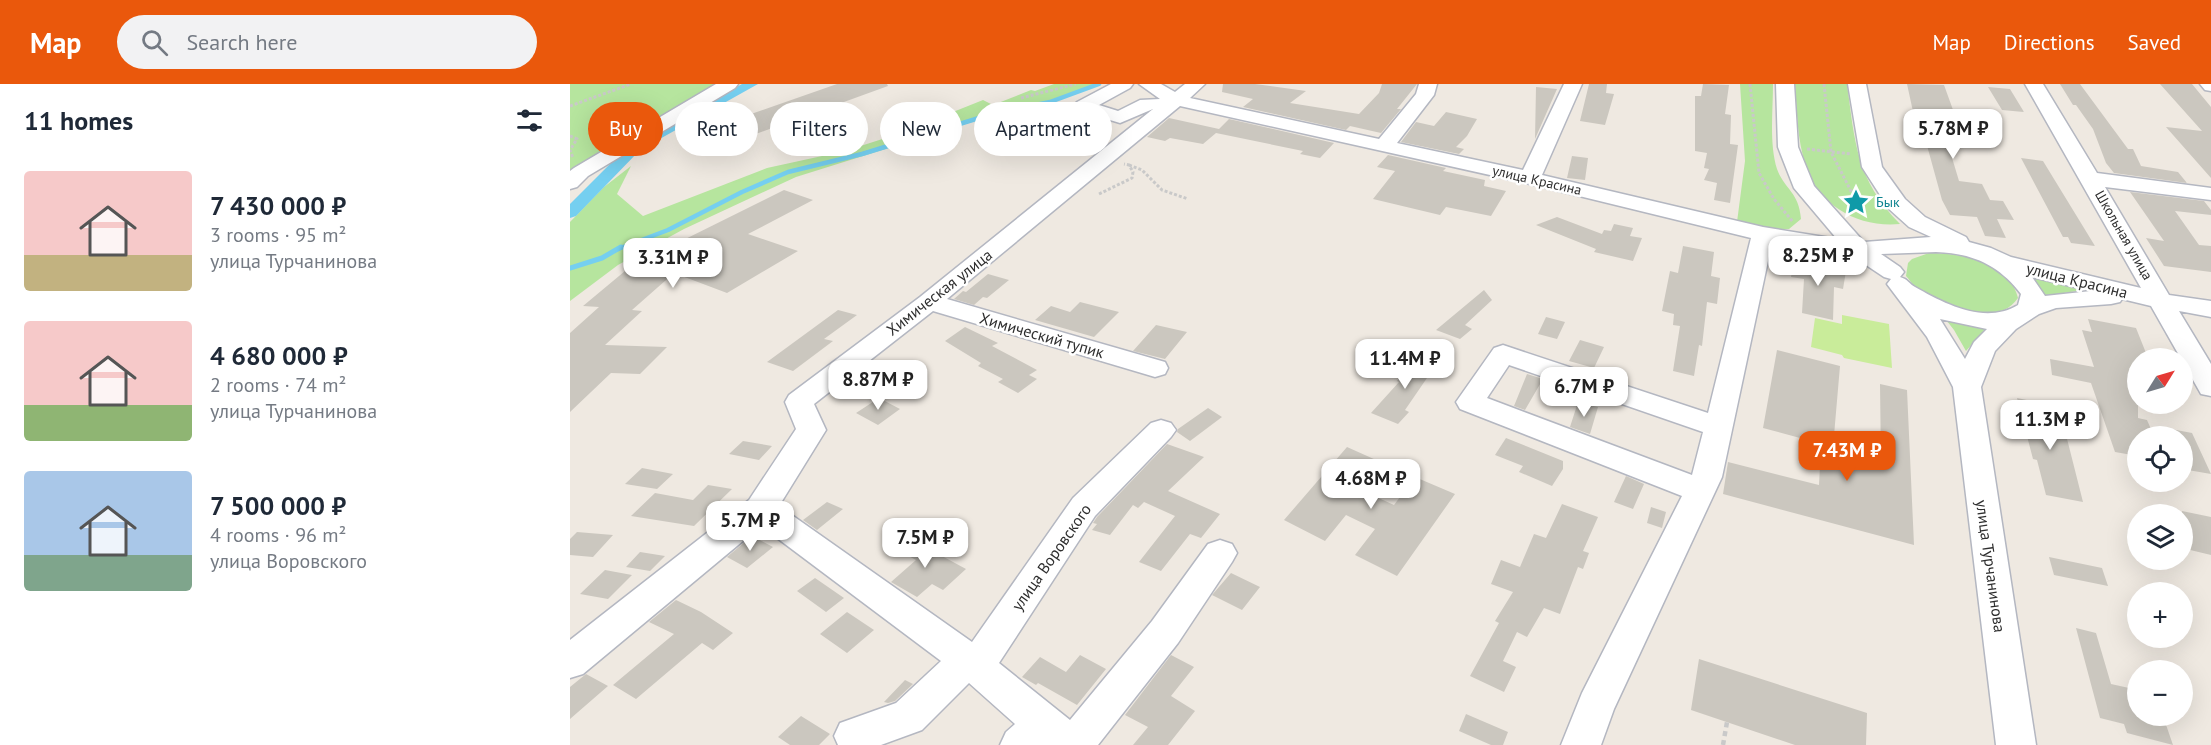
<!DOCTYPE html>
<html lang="en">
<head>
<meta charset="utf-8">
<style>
	:root { --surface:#fff; --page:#f2f2f3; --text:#1f2937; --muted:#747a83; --accent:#ea580c }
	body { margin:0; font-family:"PT Sans",sans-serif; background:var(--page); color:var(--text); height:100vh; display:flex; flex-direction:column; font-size:22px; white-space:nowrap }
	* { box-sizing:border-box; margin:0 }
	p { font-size:20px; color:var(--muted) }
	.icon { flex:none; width:33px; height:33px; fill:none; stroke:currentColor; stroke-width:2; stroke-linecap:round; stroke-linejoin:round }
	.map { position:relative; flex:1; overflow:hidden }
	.side { display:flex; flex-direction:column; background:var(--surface); width:570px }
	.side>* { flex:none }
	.hud { position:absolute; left:18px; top:18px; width:570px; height:54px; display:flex; gap:12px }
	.needle { width:39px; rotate:53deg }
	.tools { position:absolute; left:1557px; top:264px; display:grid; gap:12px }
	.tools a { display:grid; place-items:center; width:66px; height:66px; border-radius:50%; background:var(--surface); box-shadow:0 6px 24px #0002; font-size:30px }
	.price { position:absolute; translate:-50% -51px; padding:0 14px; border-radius:12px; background:#fff; color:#222; font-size:20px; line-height:39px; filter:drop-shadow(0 2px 3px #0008) }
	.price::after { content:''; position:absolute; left:50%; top:36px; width:18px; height:14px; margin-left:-9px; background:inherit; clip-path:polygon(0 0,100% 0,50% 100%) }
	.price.selected { background:var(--accent); color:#fff }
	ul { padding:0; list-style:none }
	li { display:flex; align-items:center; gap:18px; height:150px; padding:0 24px }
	li span { display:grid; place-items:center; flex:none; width:168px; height:120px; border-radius:6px; color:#555 }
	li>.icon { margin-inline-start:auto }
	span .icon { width:72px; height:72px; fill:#fffc; stroke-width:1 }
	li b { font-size:26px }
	h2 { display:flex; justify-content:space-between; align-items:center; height:72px; padding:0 24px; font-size:26px }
	.chip { padding:0 21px; border-radius:27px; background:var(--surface); box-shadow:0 6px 24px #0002; font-size:21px; line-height:54px }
	.chip.selected { background:var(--accent); color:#fff }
	header { display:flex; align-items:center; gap:36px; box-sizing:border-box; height:84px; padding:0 30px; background:var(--accent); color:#fff }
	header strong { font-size:28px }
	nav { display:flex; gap:33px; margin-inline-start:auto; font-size:21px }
	.search { width:420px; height:54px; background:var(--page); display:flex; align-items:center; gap:15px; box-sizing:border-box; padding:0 21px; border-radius:33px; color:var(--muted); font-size:22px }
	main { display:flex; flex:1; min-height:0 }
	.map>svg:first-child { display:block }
</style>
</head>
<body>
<header>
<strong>Map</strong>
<div class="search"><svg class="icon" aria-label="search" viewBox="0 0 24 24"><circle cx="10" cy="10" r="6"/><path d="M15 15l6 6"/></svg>Search here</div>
<nav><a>Map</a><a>Directions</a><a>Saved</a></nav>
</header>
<main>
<section class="side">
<h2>11 homes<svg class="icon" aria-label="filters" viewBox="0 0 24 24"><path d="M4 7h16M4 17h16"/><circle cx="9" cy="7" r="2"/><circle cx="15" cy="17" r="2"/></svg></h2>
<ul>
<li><span style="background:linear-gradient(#f6c9c9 70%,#c2b280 0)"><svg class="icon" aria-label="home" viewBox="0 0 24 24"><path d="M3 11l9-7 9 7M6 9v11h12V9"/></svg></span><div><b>7 430 000 ₽</b><p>3 rooms · 95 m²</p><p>улица Турчанинова</p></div></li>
<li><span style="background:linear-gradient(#f6c9c9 70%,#8fb573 0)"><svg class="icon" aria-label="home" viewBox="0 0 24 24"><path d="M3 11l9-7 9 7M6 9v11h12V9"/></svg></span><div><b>4 680 000 ₽</b><p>2 rooms · 74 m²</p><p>улица Турчанинова</p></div></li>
<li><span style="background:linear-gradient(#a9c7e8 70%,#7fa58c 0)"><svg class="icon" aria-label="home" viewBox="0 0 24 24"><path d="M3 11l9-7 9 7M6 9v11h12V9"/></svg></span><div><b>7 500 000 ₽</b><p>4 rooms · 96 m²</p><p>улица Воровского</p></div></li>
</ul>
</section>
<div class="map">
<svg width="1641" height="661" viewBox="0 0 1641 661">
	<rect width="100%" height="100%" fill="#efe9e1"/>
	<path fill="#b6e59e" d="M 0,0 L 163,0 L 0,102 Z
		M 484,0 L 525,0 L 471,22 L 427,30 L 226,93 L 114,145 L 48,181 L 0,217 L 0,138 L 34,103 L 61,82 L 47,110 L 73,132 L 197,84 L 275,67 L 328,50 L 413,16 L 423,21 L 461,6 L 465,7 Z
		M 1170,0 L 1203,0 C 1203,27 1199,59 1207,85 C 1214,105 1229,108 1231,135 L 1219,145 L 1200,145 L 1167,138 L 1175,77 Z
		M 1225,0 L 1277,0 C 1285,59 1286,95 1330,140 C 1290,144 1249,123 1236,82 C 1227,56 1227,27 1225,0 Z
		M 1359,169 C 1391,169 1440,178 1448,214 C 1429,242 1386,225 1362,212 C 1356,210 1349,207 1345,203 C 1342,200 1339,195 1336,192 L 1338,179 L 1342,175 Z
		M 1451,187 L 1520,205 L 1468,213 Z
		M 1373,232 L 1416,244 L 1396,267 L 1384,246 Z"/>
	<path fill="#c9ec9a" d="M 1272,231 L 1319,240 L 1322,284 L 1274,274 L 1272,271 L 1241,263 L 1245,234 L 1272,240 Z"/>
	<path fill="#75cff0" d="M 473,29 L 480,33 L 463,42 L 437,36 L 448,32 Z"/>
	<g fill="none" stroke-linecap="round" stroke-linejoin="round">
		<path stroke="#75cff0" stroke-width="4.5" d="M 48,165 L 98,146 L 172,108 L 218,88 L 292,70 L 422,30 L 480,18 L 529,0"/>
		<path stroke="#75cff0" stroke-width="5" d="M 0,184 L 32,174 L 51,163"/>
		<path fill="#75cff0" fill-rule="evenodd" d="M 172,0 L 188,0 L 70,66 L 6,132 L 0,134 L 0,120 L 60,60 Z"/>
	</g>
	<path fill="#cbc7bf" d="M 267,0 L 317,0 L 318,2 L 147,64 L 124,50 Z
		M 653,0 L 685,0 L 736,7 L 720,19 L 789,30 L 809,9 L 812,0 L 847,0 L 827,25 L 831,25 L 811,49 L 780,42 L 776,46 L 673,23 L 683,15 L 652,8 Z
		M 1019,0 L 1037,0 L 1036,9 L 1044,10 L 1035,41 L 1010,37 Z
		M 1133,0 L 1159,1 L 1155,30 L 1161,31 L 1160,60 L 1168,61 L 1160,119 L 1144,116 L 1147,99 L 1134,96 L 1139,85 L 1134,84 L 1137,69 L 1125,67 L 1125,12 L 1131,12 Z
		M 1337,0 L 1374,1 L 1395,59 L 1377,57 L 1389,97 L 1412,100 L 1420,116 L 1433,117 L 1444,136 L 1427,135 L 1436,154 L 1415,152 L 1407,133 L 1380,131 L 1372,116 L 1353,47 L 1347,46 Z
		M 1490,0 L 1510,0 L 1558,65 L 1563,65 L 1571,82 L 1608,88 L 1617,99 L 1544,89 L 1536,79 L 1523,45 L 1506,21 L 1503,21 Z
		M 1590,0 L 1622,0 L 1641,23 L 1641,94 L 1596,43 L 1632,47 Z
		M 966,3 L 987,5 L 965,55 Z
		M 1418,3 L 1440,5 L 1454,28 L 1432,26 Z
		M 876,28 L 907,35 L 897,52 L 886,63 L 894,65 L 889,70 L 831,58 L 846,38 L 864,42 Z
		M 599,34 L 649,45 L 659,35 L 764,59 L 750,74 L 730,70 L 733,67 L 646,49 L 633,60 L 600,54 L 595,57 L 577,53 Z
		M 818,71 L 876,84 L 873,87 L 915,96 L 914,102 L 936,107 L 921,132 L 876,123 L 870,131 L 803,115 L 825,87 L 807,83 Z
		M 1002,72 L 1018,74 L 1015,96 L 997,94 Z
		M 1451,74 L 1473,77 L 1525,162 L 1501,159 L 1498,153 L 1493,153 Z
		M 214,106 L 243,116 L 178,150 L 228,167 L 157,209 L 104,189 L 62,226 L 72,227 L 35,261 L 97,263 L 70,290 L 41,289 L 0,328 L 0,249 L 29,223 L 13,222 L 61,182 Z
		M 1560,108 L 1634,117 L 1641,126 L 1641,131 L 1605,127 L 1629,161 L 1641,162 L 1641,188 L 1594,182 L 1576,154 L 1594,157 Z
		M 987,133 L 1032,150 L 1034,146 L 1041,147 L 1044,140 L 1063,144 L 1060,152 L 1072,154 L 1063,177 L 1024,168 L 1026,165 L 966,141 Z
		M 1113,162 L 1144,168 L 1141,192 L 1150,194 L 1147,220 L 1137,218 L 1132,262 L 1129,261 L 1124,292 L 1103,287 L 1110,242 L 1103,241 L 1104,230 L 1092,227 L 1100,187 L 1108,189 Z
		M 1224,175 L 1276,187 L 1273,205 L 1264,203 L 1263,236 L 1232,229 L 1234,195 L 1221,193 Z
		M 418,190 L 439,196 L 417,214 L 413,213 L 404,221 L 384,215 L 393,207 L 396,208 Z
		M 914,206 L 922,216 L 895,241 L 902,245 L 890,255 L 866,246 Z
		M 510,218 L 549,228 L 524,253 L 465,236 L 481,222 L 500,228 Z
		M 268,226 L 287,231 L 254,255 L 263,257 L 223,287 L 197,278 Z
		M 976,233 L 995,238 L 987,255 L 968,250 Z
		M 1518,235 L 1566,244 L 1578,274 L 1568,274 L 1568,334 L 1577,336 L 1584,352 L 1568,352 L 1568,372 L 1545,368 L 1521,299 L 1482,291 L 1480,275 L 1524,283 L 1512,246 L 1522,248 Z
		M 586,241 L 617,248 L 595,275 L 563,267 Z
		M 395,243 L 428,259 L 422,262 L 467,286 L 459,291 L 467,295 L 448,309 L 428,298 L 433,295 L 408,282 L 411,279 L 375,257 Z
		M 1010,256 L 1034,263 L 1024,284 L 999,277 Z
		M 1207,266 L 1270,282 L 1263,363 L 1193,344 Z
		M 846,271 L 868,278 L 835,326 L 839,328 L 828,340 L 801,329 L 829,298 L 827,297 Z
		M 957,290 L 973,295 L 955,326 L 944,322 Z
		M 1310,300 L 1337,306 L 1344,461 L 1153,410 L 1158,378 L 1249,401 L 1251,363 L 1311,378 Z
		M 309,314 L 330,325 L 308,341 L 286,329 Z
		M 1447,314 L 1477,320 L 1480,333 L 1492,335 L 1513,418 L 1476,411 L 1467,376 L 1463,375 Z
		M 1008,318 L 1028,323 L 1020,350 L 1000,343 Z
		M 638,324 L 652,333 L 620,357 L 607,348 L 608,345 Z
		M 1601,345 L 1622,349 L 1641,390 L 1612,385 L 1612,352 L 1605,352 Z
		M 936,354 L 993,377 L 993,385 L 982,402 L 949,388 L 953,382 L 925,371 Z
		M 173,357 L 202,362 L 189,376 L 159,370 Z
		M 597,360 L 634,373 L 598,407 L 650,430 L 631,454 L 620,450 L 591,487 L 569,478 L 605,432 L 574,418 L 568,424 L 563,421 L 540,451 L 522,446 L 527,440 L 523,439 L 527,433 Z
		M 777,363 L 815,380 L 793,407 L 824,421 L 845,393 L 885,410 L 827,492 L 785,471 L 805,445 L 776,431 L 755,457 L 714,436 Z
		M 72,384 L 103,390 L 87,405 L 55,400 Z
		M 1056,392 L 1074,400 L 1063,425 L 1044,418 Z
		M 138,401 L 162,405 L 124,442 L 61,432 L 85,409 L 123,416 Z
		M 257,418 L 273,425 L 247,446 L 233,436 Z
		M 992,420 L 1028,433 L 1013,467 L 1019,469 L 1013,485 L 1008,483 L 990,530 L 974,524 L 957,553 L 947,548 L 933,577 L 946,583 L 934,608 L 900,592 L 929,539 L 925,537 L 943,508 L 921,500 L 931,476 L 950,483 L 964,450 L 976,454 Z
		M 1081,423 L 1096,428 L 1092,444 L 1077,439 Z
		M 1612,427 L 1641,433 L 1641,471 L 1612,464 Z
		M 7,448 L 43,451 L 23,473 L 0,471 L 0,455 Z
		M 182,452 L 203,463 L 177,484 L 157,473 Z
		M 335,452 L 396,485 L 373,506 L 362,500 L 347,513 L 321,498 L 346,476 L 322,463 Z
		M 70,468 L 95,472 L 80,487 L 56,483 Z
		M 1479,473 L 1532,484 L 1538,502 L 1484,491 Z
		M 35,486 L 62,491 L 38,515 L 10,510 Z
		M 661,489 L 690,503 L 672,526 L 642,511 Z
		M 245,494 L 274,514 L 256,528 L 227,507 Z
		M 106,516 L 131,528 L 163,549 L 143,566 L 132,559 L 66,615 L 43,601 L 104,550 L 79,538 Z
		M 277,528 L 304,546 L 277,569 L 250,550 Z
		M 1506,544 L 1526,549 L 1541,600 L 1568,606 L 1568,632 L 1593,632 L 1603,661 L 1557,649 L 1554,640 L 1530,634 Z
		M 510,571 L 536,585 L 507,621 L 468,599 L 466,601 L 452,593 L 470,573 L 496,588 Z
		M 601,571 L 624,583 L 601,612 L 625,627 L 598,661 L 563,661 L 578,643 L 555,631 Z
		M 1129,575 L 1297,629 L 1296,661 L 1225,661 L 1121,626 Z
		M 16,590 L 38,602 L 0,635 L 0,603 Z
		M 335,596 L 343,600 L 325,617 L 318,619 L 314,618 Z
		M 896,630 L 938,648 L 933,661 L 921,661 L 889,647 Z
		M 231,632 L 260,650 L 249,661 L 220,661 L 208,653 Z"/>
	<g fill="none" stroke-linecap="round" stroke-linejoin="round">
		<g stroke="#b4b7c1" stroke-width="3">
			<path id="minor" d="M 146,0 L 168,0 L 165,4 L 18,92 L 7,103 L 0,105 L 0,87 L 4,84 Z
				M 541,0 L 563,0 L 560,4 L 529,21 L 548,27 L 570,16 L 590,15 L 569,0 L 591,0 L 605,8 L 615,0 L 635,0 L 620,14 L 809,55 L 846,10 L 849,0 L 867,0 L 864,11 L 827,59 L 953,86 L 994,0 L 1012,0 L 972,91 L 1193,143 L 1267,155 L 1224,104 L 1208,63 L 1206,0 L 1224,0 L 1228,63 L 1244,102 L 1294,158 L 1361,153 L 1339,143 L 1319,125 L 1292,83 L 1278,0 L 1296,0 L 1312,83 L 1335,115 L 1355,133 L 1396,153 L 1399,158 L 1421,164 L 1441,173 L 1571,204 L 1455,0 L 1473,0 L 1527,89 L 1641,104 L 1641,116 L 1535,103 L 1599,211 L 1641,217 L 1641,233 L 1609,227 L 1641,280 L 1641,312 L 1631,310 L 1581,222 L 1552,215 L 1550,218 L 1541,220 L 1486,224 L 1469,230 L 1446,245 L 1425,267 L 1411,303 L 1466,661 L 1426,661 L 1383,303 L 1357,253 L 1317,200 L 1321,195 L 1314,193 L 1281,171 L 1202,158 L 1152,393 L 1044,625 L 1031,661 L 991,661 L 1012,609 L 1112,412 L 890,325 L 886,318 L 924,264 L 933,261 L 1138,329 L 1181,154 L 960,100 L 610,22 L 377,215 L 595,278 L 598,284 L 595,290 L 585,293 L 575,290 L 363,227 L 244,320 L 256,346 L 209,422 L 402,558 L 503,414 L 581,339 L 591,336 L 601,339 L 606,346 L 601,353 L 525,432 L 429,579 L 500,636 L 582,537 L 638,460 L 650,456 L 662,460 L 667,469 L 662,478 L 608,559 L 528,661 L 430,661 L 436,648 L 445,640 L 399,599 L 352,646 L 311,661 L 268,661 L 264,652 L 270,639 L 326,619 L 371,577 L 191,442 L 13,590 L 0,594 L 0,556 L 179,416 L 226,345 L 215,318 L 219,311 L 350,213 L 583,25 L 550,39 L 507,26 L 504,22 L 507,18 ZM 1366,168 C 1402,169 1429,181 1451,210 L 1448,221 C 1415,241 1375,220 1345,203 C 1339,200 1338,195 1330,193 L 1334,188 L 1330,183 L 1311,170 ZM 1462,193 L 1521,207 L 1475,212 ZM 1370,235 L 1417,245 L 1404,258 L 1395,275 ZM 939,281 L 1133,348 L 1122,391 L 917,314 Z
				M 1630,0 L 1641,0 L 1641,7 L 1635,6 Z"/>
		</g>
		<path stroke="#c9c9c9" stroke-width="3" stroke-dasharray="3 2" stroke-linecap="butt" d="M 1180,0 L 1189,89 L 1204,115 L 1223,138
			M 1254,0 L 1261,68 L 1285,115
			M 451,14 L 506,0
			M 0,22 L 61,0
			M 0,52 L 7,55 L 0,66 L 3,74
			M 1237,65 L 1281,70
			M 559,81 L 572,86 L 592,106 L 618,115
			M 529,110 L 562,94 L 563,88 L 559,81 L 554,80"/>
		<path stroke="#c9c9c9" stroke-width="4.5" stroke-dasharray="5 4" stroke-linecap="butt" d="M 1153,661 L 1157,638"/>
		<use href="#minor" fill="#fff" fill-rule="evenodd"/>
	</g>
	<defs>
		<g id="sight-bare" transform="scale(2.07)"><path d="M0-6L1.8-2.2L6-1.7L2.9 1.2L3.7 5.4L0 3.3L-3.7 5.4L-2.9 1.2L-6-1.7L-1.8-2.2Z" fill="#0f9aa8" stroke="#fff" stroke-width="2.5" paint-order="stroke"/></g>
	</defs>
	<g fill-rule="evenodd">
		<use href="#sight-bare" x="1286" y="118"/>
	</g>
	<g text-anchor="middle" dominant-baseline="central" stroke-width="5" stroke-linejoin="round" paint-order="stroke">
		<g font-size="14" fill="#2e2e2e" stroke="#fff">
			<text transform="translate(967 96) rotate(13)">улица Красина</text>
			<text transform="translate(1554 151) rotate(60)">Школьная улица</text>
		</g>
		<g font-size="14" fill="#0d838f" stroke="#fff" text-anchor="start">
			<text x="1306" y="118">Бык</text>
		</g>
		<g font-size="16" fill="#2e2e2e" stroke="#fff">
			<text transform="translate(1507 196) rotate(14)">улица Красина</text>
			<text transform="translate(369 208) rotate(-38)">Химическая улица</text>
			<text transform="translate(472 251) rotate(16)">Химический тупик</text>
			<text transform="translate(481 473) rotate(-55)">улица Воровского</text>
			<text transform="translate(1421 482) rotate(82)">улица Турчанинова</text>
		</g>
	</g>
</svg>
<div class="tools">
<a><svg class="needle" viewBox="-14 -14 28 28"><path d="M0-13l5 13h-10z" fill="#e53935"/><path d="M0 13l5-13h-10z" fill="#747a83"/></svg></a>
<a><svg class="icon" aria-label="locate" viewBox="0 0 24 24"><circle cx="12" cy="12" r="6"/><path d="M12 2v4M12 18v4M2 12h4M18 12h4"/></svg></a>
<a><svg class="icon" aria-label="layers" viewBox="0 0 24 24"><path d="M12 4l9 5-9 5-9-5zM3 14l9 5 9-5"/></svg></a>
<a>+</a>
<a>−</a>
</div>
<b class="price" style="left:1383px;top:76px">5.78M ₽</b>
<b class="price" style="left:1248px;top:203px">8.25M ₽</b>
<b class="price" style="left:103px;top:205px">3.31M ₽</b>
<b class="price" style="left:835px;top:306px">11.4M ₽</b>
<b class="price" style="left:308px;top:327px">8.87M ₽</b>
<b class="price" style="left:1014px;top:334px">6.7M ₽</b>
<b class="price" style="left:1480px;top:367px">11.3M ₽</b>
<b class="price selected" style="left:1277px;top:398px">7.43M ₽</b>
<b class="price" style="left:801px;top:426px">4.68M ₽</b>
<b class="price" style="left:180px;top:468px">5.7M ₽</b>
<b class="price" style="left:355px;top:485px">7.5M ₽</b>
<div class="hud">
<a class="chip selected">Buy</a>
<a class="chip">Rent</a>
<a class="chip">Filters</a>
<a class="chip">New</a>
<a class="chip">Apartment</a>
</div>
</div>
</main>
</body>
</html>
